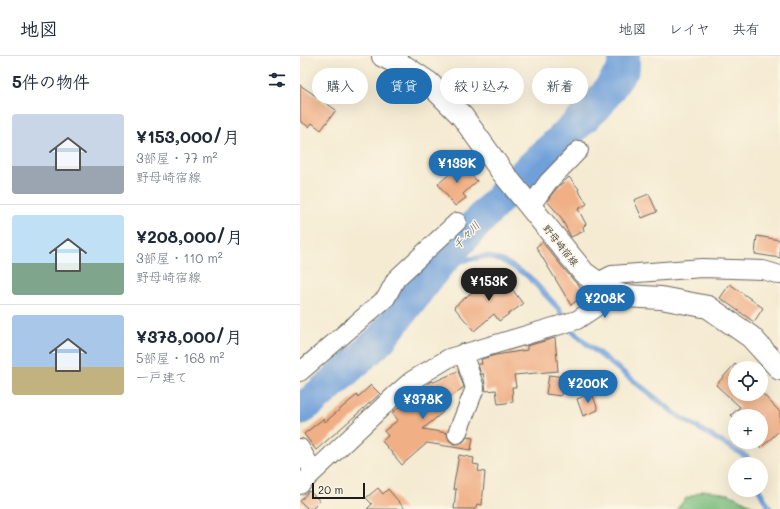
<!DOCTYPE html>
<html lang="ja">
<head>
<meta charset="utf-8">
<style>
	:root { --surface:#fff; --page:#f6f6f7; --text:#1f2937; --muted:#747a83; --line:#e0e1e3; --accent:#1f6fb2 }
	body { margin:0; font-family:Mali,"Klee One",sans-serif; background:var(--page); color:var(--text); height:100vh; display:flex; flex-direction:column; font-size:15px; white-space:nowrap }
	* { box-sizing:border-box; margin:0 }
	p { font-size:13px; color:var(--muted) }
	.icon { flex:none; width:22px; height:22px; fill:none; stroke:currentColor; stroke-width:2; stroke-linecap:round; stroke-linejoin:round }
	.map { position:relative; flex:1; overflow:hidden }
	.details { display:flex; flex-direction:column; background:var(--surface); width:300px }
	.details>* { flex:none }
	.guide { position:absolute; left:12px; top:12px; width:380px; height:36px; display:flex; gap:8px }
	.buttons { position:absolute; left:428px; top:305px; display:grid; gap:8px }
	.buttons a { display:grid; place-items:center; width:40px; height:40px; border-radius:50%; background:var(--surface); box-shadow:0 4px 16px #0002; font-size:20px }
	.scale { position:absolute; left:12px; bottom:10px; width:53px; box-sizing:border-box; padding-left:4px; border:2px solid #1c1c1c; border-top:0; font-size:11px; line-height:14px; white-space:nowrap; color:#1c1c1c; -webkit-text-stroke:3px #fcf5e5; paint-order:stroke }
	.price { position:absolute; translate:-50% -34px; padding:0 9px; border-radius:14px; background:var(--accent); color:#fff; font-size:13px; line-height:26px; filter:drop-shadow(0 1px 2px #0008) }
	.price::after { content:''; position:absolute; left:50%; top:24px; width:12px; height:9px; margin-left:-6px; background:inherit; clip-path:polygon(0 0,100% 0,50% 100%) }
	.price.on { background:#222; color:#fff }
	ul { padding:0; list-style:none }
	li { display:flex; align-items:center; gap:12px; height:100px; padding:0 12px }
	li+li { border-top:1px solid var(--line) }
	li span { display:grid; place-items:center; flex:none; width:112px; height:80px; border-radius:4px; color:#555 }
	li>.icon { margin-inline-start:auto }
	span .icon { width:48px; height:48px; fill:#fffc; stroke-width:1 }
	li b { font-size:17px }
	h2 { display:flex; justify-content:space-between; align-items:center; height:48px; padding:0 12px; font-size:17px }
	.tag { padding:0 14px; border-radius:18px; background:var(--surface); box-shadow:0 4px 16px #0002; font-size:14px; line-height:36px }
	.tag.on { background:var(--accent); color:#fff }
	header { display:flex; align-items:center; gap:24px; box-sizing:border-box; height:56px; padding:0 20px; background:var(--surface); border-bottom:1px solid var(--line) }
	header strong { font-size:19px }
	nav { display:flex; gap:22px; margin-inline-start:auto; font-size:14px }
	main { display:flex; flex:1; min-height:0 }
	.map>svg:first-child { display:block }
</style>
</head>
<body>
<header>
<strong>地図</strong>
<nav><a>地図</a><a>レイヤ</a><a>共有</a></nav>
</header>
<main>
<section class="details">
<h2>5件の物件<svg class="icon" aria-label="filters" viewBox="0 0 24 24"><path d="M4 7h16M4 17h16"/><circle cx="9" cy="7" r="2"/><circle cx="15" cy="17" r="2"/></svg></h2>
<ul>
<li><span style="background:linear-gradient(#c9d6e8 65%,#9aa5b1 0)"><svg class="icon" aria-label="home" viewBox="0 0 24 24"><path d="M3 11l9-7 9 7M6 9v11h12V9"/></svg></span><div><b>¥153,000/月</b><p>3部屋 · 77 m²</p><p>野母崎宿線</p></div></li>
<li><span style="background:linear-gradient(#bfe0f5 60%,#7fa58c 0)"><svg class="icon" aria-label="home" viewBox="0 0 24 24"><path d="M3 11l9-7 9 7M6 9v11h12V9"/></svg></span><div><b>¥208,000/月</b><p>3部屋 · 110 m²</p><p>野母崎宿線</p></div></li>
<li><span style="background:linear-gradient(#a9c7e8 65%,#c2b280 0)"><svg class="icon" aria-label="home" viewBox="0 0 24 24"><path d="M3 11l9-7 9 7M6 9v11h12V9"/></svg></span><div><b>¥378,000/月</b><p>5部屋 · 168 m²</p><p>一戸建て</p></div></li>
</ul>
</section>
<div class="map">
<svg width="480" height="453" viewBox="0 0 480 453">
	<rect width="100%" height="100%" fill="#fcf5e5"/>
	<filter id="ink" filterUnits="userSpaceOnUse"><feTurbulence type="fractalNoise" baseFrequency=".025" numOctaves="2"/><feDisplacementMap in="SourceGraphic" scale="8" xChannelSelector="R" yChannelSelector="G"/><feConvolveMatrix kernelMatrix="1 2 1 2 8 2 1 2 1" color-interpolation-filters="sRGB"/></filter>
	<filter id="wash" filterUnits="userSpaceOnUse"><feTurbulence type="fractalNoise" baseFrequency=".012" numOctaves="4" result="noise"/><feDisplacementMap in="SourceGraphic" scale="16" xChannelSelector="R" yChannelSelector="G"/><feGaussianBlur stdDeviation="0.9" result="paint"/><feColorMatrix in="noise" values="0 0 0 0 0 0 0 0 0 0 0 0 0 0 0 0 0 1.4 0 .05"/><feComposite in="paint" operator="in"/></filter>
	<g filter="url(#wash)">
		<rect width="100%" height="100%" fill="#f5ebd3"/>
		<path fill="#7cbd7e" stroke="#4c6c4d" d="M 404,434 L 429,438 L 460,453 L 377,453 L 385,443 Z"/>
		<g fill="none" stroke-linecap="round" stroke-linejoin="round">
			<path stroke="#70a0da" stroke-width="5.5" d="M 138,209 L 187,200 L 205,206 L 228,220 L 259,253 L 271,274 L 287,288 L 378,360 L 447,401 L 449,408
				M 459,434 L 470,453"/>
			<path stroke="#70a0da" stroke-width="32" d="M 0,353 L 13,344 L 80,284 L 138,209 L 215,126 L 298,49 L 324,12 L 324,0"/>
		</g>
		<g id="blocks">
			<path fill="#f0af85" d="M 0,29 L 36,54 L 21,74 L 12,67 L 9,71 L 0,65 Z
				M 161,108 L 177,125 L 163,138 L 166,142 L 155,150 L 138,128 Z
				M 269,121 L 279,133 L 278,134 L 287,148 L 278,153 L 286,168 L 283,171 L 284,175 L 271,181 L 260,160 L 247,145 L 256,133 Z
				M 349,138 L 357,156 L 342,162 L 334,144 Z
				M 457,180 L 480,184 L 480,202 L 455,198 Z
				M 242,186 L 274,225 L 287,237 L 271,249 L 236,191 Z
				M 199,215 L 223,248 L 199,265 L 194,258 L 174,275 L 154,251 L 189,222 L 191,225 Z
				M 430,228 L 463,252 L 454,266 L 420,242 Z
				M 255,282 L 258,315 L 214,319 L 216,331 L 212,331 L 213,346 L 198,348 L 196,334 L 186,335 L 183,317 L 181,319 L 178,308 L 182,308 L 181,303 L 196,299 L 227,294 L 227,290 Z
				M 435,308 L 439,312 L 435,312 L 435,338 L 461,338 L 461,336 L 480,356 L 480,374 L 461,392 L 456,386 L 461,386 L 461,360 L 435,360 L 435,363 L 431,359 L 440,351 L 416,329 Z
				M 158,315 L 164,331 L 138,350 L 143,356 L 123,373 L 147,377 L 149,384 L 154,388 L 163,386 L 167,381 L 173,382 L 171,394 L 127,387 L 102,409 L 82,385 L 88,380 L 84,375 L 98,364 L 92,357 L 131,325 L 134,326 Z
				M 249,319 L 264,321 L 261,340 L 246,338 Z
				M 71,329 L 80,338 L 16,394 L 4,378 L 23,363 L 25,366 L 57,339 L 58,341 Z
				M 292,337 L 298,354 L 283,360 L 277,343 Z
				M 159,399 L 174,402 L 173,408 L 179,409 L 178,415 L 185,416 L 182,449 L 177,448 L 176,453 L 154,453 L 156,433 L 153,433 Z
				M 78,432 L 83,438 L 88,433 L 105,453 L 67,453 L 72,448 L 66,442 Z
				M 9,435 L 20,445 L 12,453 L 8,453 L 0,445 Z"/>
		</g>
	</g>
	<g filter="url(#ink)">
		<use href="#blocks" fill-opacity="0" stroke="#68645c" stroke-width="1"/>
		<g fill="none" stroke-linecap="round" stroke-linejoin="round">
			<g stroke="#68645c" stroke-width="20">
				<path id="minor" d="M 230,151 L 248,126 L 279,94
					M 296,227 L 312,219 L 402,212 L 463,214 L 480,219
					M 0,316 L 86,242 L 96,223 L 157,166
					M 157,378 L 175,332 L 163,297
					M 0,392 L 13,415
					M 0,429 L 95,339 L 111,325 L 149,302 L 277,264 L 298,250 L 312,237"/>
			</g>
			<g stroke="#68645c" stroke-width="24">
				<path id="primary" d="M 83,0 L 105,11 L 129,27 L 162,60 L 203,117 L 284,217 L 312,237 L 325,240 L 361,242 L 408,251 L 451,281 L 480,313"/>
			</g>
			<use href="#minor" stroke="#fff" stroke-width="18"/>
			<use href="#primary" stroke="#fff" stroke-width="22"/>
		</g>
	</g>
	<g text-anchor="middle" dominant-baseline="central" stroke-width="3" stroke-linejoin="round" paint-order="stroke">
		<g font-size="10" fill="#1c1c1c" stroke="#fcf5e5">
			<text transform="translate(261 189) rotate(51)">野母崎宿線</text>
		</g>
		<g font-size="11" font-style="italic" fill="#425771" stroke="#fcf5e5">
			<text transform="translate(166 179) rotate(-47)">千々川</text>
		</g>
	</g>
</svg>
<div class="buttons">
<a><svg class="icon" aria-label="locate" viewBox="0 0 24 24"><circle cx="12" cy="12" r="6"/><path d="M12 2v4M12 18v4M2 12h4M18 12h4"/></svg></a>
<a>+</a>
<a>−</a>
</div>
<div class="scale">20 m</div>
<b class="price" style="left:157px;top:128px">¥139K</b>
<b class="price on" style="left:189px;top:246px">¥153K</b>
<b class="price" style="left:305px;top:263px">¥208K</b>
<b class="price" style="left:288px;top:348px">¥200K</b>
<b class="price" style="left:123px;top:364px">¥378K</b>
<div class="guide">
<a class="tag">購入</a>
<a class="tag on">賃貸</a>
<a class="tag">絞り込み</a>
<a class="tag">新着</a>
</div>
</div>
</main>
</body>
</html>
